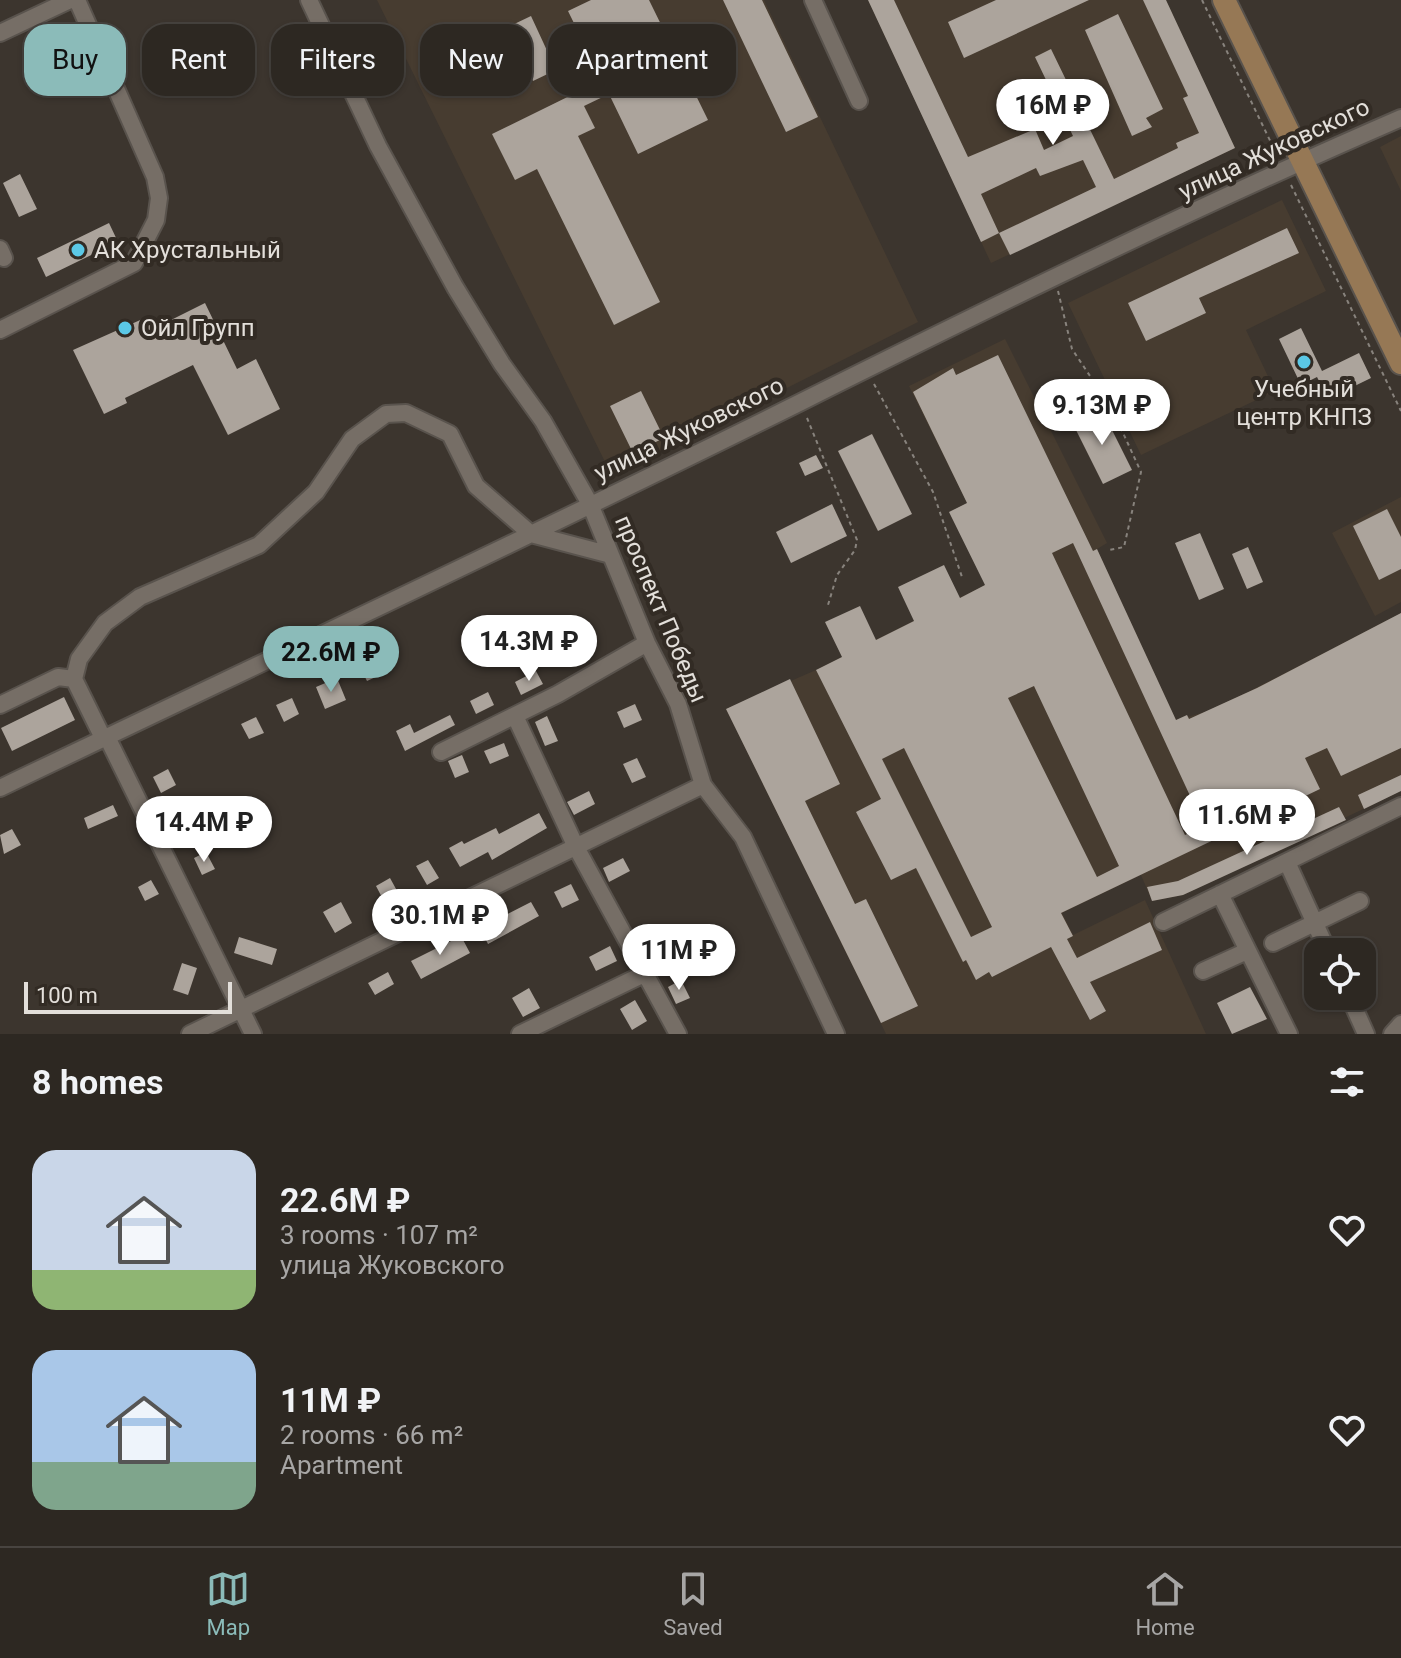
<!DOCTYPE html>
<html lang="en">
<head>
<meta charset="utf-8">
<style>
	:root { --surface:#2d2822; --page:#39342f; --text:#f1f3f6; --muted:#a7a6a5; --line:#484440; --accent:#8bbbb9 }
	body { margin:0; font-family:Roboto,sans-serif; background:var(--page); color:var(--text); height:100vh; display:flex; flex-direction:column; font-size:30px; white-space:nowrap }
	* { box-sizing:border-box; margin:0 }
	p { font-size:26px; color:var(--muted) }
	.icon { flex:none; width:44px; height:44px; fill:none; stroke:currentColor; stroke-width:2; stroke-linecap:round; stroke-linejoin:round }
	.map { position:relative; height:1034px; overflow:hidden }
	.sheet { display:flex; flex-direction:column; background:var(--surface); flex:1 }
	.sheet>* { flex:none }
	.hud { position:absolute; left:24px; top:24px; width:800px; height:72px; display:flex; gap:16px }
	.tools { position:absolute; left:1304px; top:938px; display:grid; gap:16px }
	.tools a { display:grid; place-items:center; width:72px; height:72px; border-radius:16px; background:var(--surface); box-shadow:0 2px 6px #0004,0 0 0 2px var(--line); font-size:40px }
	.scale { position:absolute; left:24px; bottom:20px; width:208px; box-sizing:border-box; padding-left:8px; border:4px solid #e3dfda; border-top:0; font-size:22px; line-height:28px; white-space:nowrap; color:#e3dfda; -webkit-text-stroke:6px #322b24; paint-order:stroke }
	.price { position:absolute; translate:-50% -68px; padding:0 18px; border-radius:28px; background:#fff; color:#222; font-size:26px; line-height:52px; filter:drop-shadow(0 2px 4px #0008) }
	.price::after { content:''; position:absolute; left:50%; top:48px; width:24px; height:18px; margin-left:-12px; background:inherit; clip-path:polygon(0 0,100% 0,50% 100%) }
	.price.on { background:var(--accent); color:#111 }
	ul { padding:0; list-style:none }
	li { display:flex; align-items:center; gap:24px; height:200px; padding:0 32px }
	li span { display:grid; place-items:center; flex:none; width:224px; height:160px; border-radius:24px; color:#555 }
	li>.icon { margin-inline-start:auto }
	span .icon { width:96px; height:96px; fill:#fffc; stroke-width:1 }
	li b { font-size:34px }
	h2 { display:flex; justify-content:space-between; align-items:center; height:96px; padding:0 32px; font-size:34px }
	.chip { padding:0 28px; border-radius:24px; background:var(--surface); box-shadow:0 2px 6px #0004,0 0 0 2px var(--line); font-size:28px; line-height:72px }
	.chip.on { background:var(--accent); color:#111 }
	.dock { display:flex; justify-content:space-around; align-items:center; height:112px; border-top:2px solid var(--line); background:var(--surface); font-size:22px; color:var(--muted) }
	.dock a { display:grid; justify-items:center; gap:4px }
	.dock .on { color:var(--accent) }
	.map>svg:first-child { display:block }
</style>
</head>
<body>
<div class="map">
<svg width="1401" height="1034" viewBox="0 0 1401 1034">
	<rect width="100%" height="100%" fill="#3c352e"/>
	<path fill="#473c30" d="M 377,0 L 764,0 L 918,322 L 612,476 Z
		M 868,0 L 1166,0 L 1235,148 L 991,263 Z
		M 1401,136 L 1401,191 L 1380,147 Z
		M 1282,200 L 1326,291 L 1246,330 L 1275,391 L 1141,455 L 1068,303 Z
		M 1005,339 L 1107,543 L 1097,549 L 1176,720 L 1205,712 L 1248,692 L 1401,613 L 1401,791 L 1183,895 L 1152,901 L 1141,875 L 1062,913 L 1073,935 L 1145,900 L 1206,1034 L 886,1034 L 726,709 L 816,670 L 997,579 L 967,503 L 909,386 Z
		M 1401,497 L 1401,602 L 1375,616 L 1332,533 Z"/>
	<path fill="#aca49c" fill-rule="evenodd" d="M 591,0 L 649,0 L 708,120 L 638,154 L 609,94 L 584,106 L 595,128 L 578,136 L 660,302 L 614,325 L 537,169 L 515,180 L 492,134 L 602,80 L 568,11 Z
		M 723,0 L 762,0 L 818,117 L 786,132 Z
		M 868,0 L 894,0 L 968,157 L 1035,129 L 1044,150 L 1073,136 L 1035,57 L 1051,49 L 1114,179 L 1178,148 L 1176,143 L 1199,133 L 1183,98 L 1188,96 L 1143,0 L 1166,0 L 1235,148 L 1010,255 L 999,233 L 981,242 ZM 1083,160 L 1096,187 L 999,233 L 981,194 L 1036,168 L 1040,176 Z
		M 996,0 L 1089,0 L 964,58 L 948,22 Z
		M 1118,14 L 1163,109 L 1146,118 L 1152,127 L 1132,136 L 1085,30 Z
		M 531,16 L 556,70 L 533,81 L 508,27 Z
		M 20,174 L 37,209 L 19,217 L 3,183 Z
		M 109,223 L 118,242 L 46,277 L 37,258 Z
		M 1287,228 L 1299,253 L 1199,298 L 1206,313 L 1146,341 L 1128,303 Z
		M 205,303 L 237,369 L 256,359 L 280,409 L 228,435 L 193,365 L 125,398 L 127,403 L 104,414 L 73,350 L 147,317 L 153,329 Z
		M 1301,328 L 1322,371 L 1359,353 L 1371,378 L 1328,399 L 1317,377 L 1301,385 L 1279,339 Z
		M 998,355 L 1093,551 L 1097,549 L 1176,720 L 1187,715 L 1189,719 L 1257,688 L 1401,613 L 1401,748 L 1341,776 L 1327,748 L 1305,758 L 1320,789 L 1061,913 L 1073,936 L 1067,939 L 1077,958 L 1150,922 L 1162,950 L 1090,982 L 1106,1011 L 1090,1020 L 1051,947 L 992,977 L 989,972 L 976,980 L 966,960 L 963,962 L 916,868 L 891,880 L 856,812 L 881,799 L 816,670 L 842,657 L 825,622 L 860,606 L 876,640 L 914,621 L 898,587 L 944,565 L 960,598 L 985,585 L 949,512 L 967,503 L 913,392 L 953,368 L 956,375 ZM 1073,543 L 1204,826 L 1185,835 L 1052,553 ZM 1034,686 L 1119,866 L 1097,877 L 1008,698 ZM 904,748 L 992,927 L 971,937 L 882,759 Z
		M 641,391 L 664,438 L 633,453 L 610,406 Z
		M 1102,410 L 1132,470 L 1103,484 L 1073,424 Z
		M 872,434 L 912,514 L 878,531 L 838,451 Z
		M 816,455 L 823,468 L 805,476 L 799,463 Z
		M 832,504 L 847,536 L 791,563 L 776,532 Z
		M 1387,509 L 1401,537 L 1401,569 L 1379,580 L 1353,526 Z
		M 1200,533 L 1224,589 L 1199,600 L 1175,543 Z
		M 1248,547 L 1263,582 L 1247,589 L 1232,554 Z
		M 372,656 L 382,674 L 367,681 L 358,663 Z
		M 536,671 L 543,684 L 521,695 L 515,682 Z
		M 337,678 L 346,700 L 325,709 L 316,687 Z
		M 790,679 L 840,784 L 805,801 L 855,904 L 866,899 L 918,1006 L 881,1023 L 726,709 Z
		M 488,692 L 494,705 L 476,714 L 470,701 Z
		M 64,697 L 75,720 L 12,751 L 1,728 Z
		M 292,698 L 299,714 L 284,722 L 276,705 Z
		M 635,704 L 642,720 L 624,728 L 617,712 Z
		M 450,715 L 455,725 L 405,751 L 396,731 L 410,724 L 414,733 Z
		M 547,716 L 558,741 L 545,746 L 535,722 Z
		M 256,717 L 264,733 L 249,739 L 241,724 Z
		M 504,743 L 509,756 L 490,764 L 484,751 Z
		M 462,755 L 469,772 L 455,778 L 448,761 Z
		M 637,758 L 646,777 L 632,783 L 623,764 Z
		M 168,769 L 176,785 L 161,793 L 153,777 Z
		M 1401,775 L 1401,791 L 1364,809 L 1358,795 Z
		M 589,791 L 595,804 L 574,815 L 567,802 Z
		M 113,805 L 118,816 L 88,829 L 84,818 Z
		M 189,805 L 196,821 L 181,828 L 174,812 Z
		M 1339,807 L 1346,820 L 1183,895 L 1152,901 L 1147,887 L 1178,881 Z
		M 539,813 L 547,828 L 492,860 L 488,852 L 460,867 L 449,848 L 462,841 L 464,844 L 496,828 L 499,834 Z
		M 12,829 L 21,845 L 4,854 L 0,835 Z
		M 206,852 L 215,869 L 202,875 L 194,858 Z
		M 623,858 L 630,871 L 609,882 L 603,868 Z
		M 428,860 L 439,878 L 427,885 L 416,866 Z
		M 390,878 L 401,898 L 386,905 L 376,886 Z
		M 151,880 L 159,894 L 145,901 L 138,887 Z
		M 571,884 L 579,900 L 562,908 L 554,892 Z
		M 341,902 L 352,923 L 335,933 L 323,912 Z
		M 531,902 L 539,916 L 488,944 L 480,928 Z
		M 461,936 L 470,953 L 421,979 L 411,961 Z
		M 239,937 L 277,949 L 272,965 L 234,953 Z
		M 610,946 L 617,961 L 596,971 L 589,957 Z
		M 182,963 L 197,968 L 188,995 L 173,990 Z
		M 388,972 L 394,984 L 375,995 L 368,983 Z
		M 681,980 L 690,998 L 676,1004 L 668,987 Z
		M 1250,987 L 1267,1019 L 1232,1034 L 1217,1003 Z
		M 529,988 L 540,1008 L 523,1017 L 512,998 Z
		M 635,1000 L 647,1021 L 632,1030 L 620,1009 Z"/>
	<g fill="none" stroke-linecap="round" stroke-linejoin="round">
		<g stroke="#59534d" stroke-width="20">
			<path id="minor" d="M 309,0 L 378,146 L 455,287 L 502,364 L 543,421 L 590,504 L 647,643 L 678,704 L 703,785 L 743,837 L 836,1034
				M 813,0 L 859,101
				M 0,33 L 70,0
				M 0,249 L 4,258
				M 0,330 L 134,263 L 156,220 L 159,198 L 155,177 L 77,0
				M 74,679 L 79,659 L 105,623 L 140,597 L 259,545 L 316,492 L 352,439 L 386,414 L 406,413 L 450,434 L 476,486 L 531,534 L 611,555
				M 0,705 L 58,677 L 74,679 L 103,738
				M 515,716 L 576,847 L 678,1034
				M 107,737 L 253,1034
				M 441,752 L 558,694 L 647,643
				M 0,788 C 267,660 536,534 801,402 C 999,303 1198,206 1401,118
				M 1287,862 L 1328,952
				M 1220,894 L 1289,1034
				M 1163,922 L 1401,806
				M 1273,943 L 1360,901
				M 1203,971 L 1247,951
				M 1349,996 L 1366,1034
				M 190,1034 L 703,785
				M 520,1034 L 646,973
				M 1392,1034 L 1401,1024"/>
		</g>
		<g stroke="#59534d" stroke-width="26">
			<path id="major" d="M 1224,0 L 1401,363"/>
		</g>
		<path stroke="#88837d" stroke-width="2" stroke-dasharray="4 4" stroke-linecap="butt" d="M 1202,0 L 1278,157
			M 1291,185 L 1401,411
			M 1058,291 L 1072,349 L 1112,409 L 1141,472 L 1124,547 L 1109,550
			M 874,384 L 933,492 L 962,577
			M 807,418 L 857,540 L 855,550 L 837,575 L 828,605"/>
		<use href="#minor" stroke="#766e66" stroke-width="16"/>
		<use href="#major" stroke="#967855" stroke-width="22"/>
	</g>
	<g fill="#5bc8e6" stroke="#322b24" stroke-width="3">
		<circle cx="78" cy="250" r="8"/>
		<circle cx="125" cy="328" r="8"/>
		<circle cx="1304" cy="362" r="8"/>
	</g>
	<g text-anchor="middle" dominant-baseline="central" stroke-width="8" stroke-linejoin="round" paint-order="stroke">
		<g font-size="24" fill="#e3dfda" stroke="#322b24">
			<text transform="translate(1274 149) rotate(-25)">улица Жуковского</text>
			<text transform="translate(689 429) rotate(-26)">улица Жуковского</text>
			<text transform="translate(661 609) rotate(67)">проспект Победы</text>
		</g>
		<g font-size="24" fill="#e3dfda" stroke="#322b24" text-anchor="start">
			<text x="94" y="250">АК Хрустальный</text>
			<text x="141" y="328">Ойл Групп</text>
			<text x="1304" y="389" text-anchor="middle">Учебный<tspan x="1304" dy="28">центр КНПЗ</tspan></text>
		</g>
	</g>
</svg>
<div class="tools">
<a><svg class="icon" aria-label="locate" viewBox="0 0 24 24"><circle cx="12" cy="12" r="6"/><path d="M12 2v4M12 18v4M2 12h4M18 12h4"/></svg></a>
</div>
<div class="scale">100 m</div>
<b class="price" style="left:1053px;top:147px">16M ₽</b>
<b class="price" style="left:1102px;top:447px">9.13M ₽</b>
<b class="price" style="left:529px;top:683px">14.3M ₽</b>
<b class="price on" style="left:331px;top:694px">22.6M ₽</b>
<b class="price" style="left:1247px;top:857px">11.6M ₽</b>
<b class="price" style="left:204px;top:864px">14.4M ₽</b>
<b class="price" style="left:440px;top:957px">30.1M ₽</b>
<b class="price" style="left:679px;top:992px">11M ₽</b>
<div class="hud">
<a class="chip on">Buy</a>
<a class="chip">Rent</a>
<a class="chip">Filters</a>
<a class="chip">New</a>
<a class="chip">Apartment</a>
</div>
</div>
<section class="sheet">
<h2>8 homes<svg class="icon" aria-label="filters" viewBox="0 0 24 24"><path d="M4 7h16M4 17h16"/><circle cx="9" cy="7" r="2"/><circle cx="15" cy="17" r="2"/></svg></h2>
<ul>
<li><span style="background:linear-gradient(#c9d6e8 75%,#8fb573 0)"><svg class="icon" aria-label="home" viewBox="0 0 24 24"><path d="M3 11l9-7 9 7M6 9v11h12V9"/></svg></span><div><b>22.6M ₽</b><p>3 rooms · 107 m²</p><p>улица Жуковского</p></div><svg class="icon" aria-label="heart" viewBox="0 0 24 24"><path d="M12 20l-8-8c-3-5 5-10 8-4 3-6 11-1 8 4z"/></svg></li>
<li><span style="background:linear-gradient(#a9c7e8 70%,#7fa58c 0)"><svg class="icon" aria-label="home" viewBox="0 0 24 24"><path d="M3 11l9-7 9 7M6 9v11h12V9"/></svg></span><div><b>11M ₽</b><p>2 rooms · 66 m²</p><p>Apartment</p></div><svg class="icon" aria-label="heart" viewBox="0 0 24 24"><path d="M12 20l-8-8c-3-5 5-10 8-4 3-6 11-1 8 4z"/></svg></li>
</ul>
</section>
<nav class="dock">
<a class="on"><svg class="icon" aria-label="map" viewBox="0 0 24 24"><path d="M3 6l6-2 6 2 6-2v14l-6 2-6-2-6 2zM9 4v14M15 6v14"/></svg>Map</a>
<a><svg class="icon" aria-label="saved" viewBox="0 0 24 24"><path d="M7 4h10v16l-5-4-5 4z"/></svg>Saved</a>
<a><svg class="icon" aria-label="home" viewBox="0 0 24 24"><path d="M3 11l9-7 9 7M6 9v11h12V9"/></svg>Home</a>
</nav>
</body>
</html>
